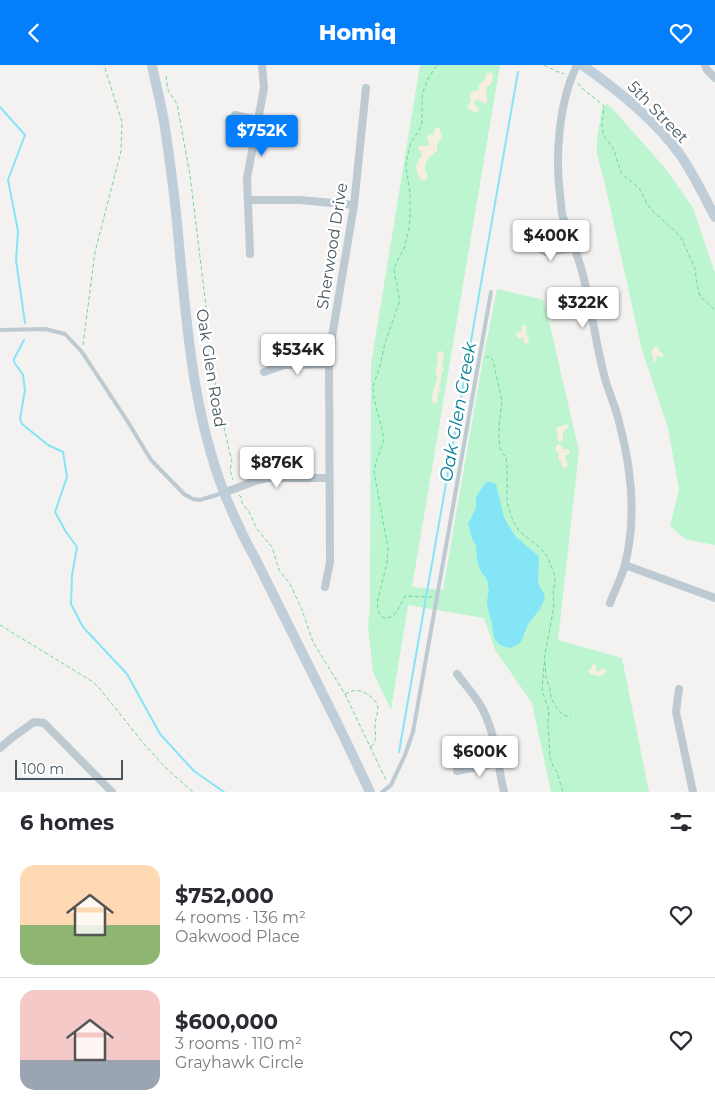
<!DOCTYPE html>
<html lang="en">
<head>
<meta charset="utf-8">
<style>
	:root { --surface:#fff; --page:#f7f7f7; --text:#2b2b33; --muted:#7c7c81; --line:#e1e1e2; --accent:#047efb }
	body { margin:0; font-family:Montserrat,sans-serif; background:var(--page); color:var(--text); height:100vh; display:flex; flex-direction:column; font-size:19px; white-space:nowrap }
	* { box-sizing:border-box; margin:0 }
	p { font-size:16px; color:var(--muted) }
	.icon { flex:none; width:28px; height:28px; fill:none; stroke:currentColor; stroke-width:2; stroke-linecap:round; stroke-linejoin:round }
	.map { position:relative; height:727px; overflow:hidden }
	.side { display:flex; flex-direction:column; background:var(--surface); flex:1 }
	.side>* { flex:none }
	.scale { position:absolute; left:15px; bottom:12px; width:108px; box-sizing:border-box; padding-left:5px; border:2px solid #465661; border-top:0; font-size:14px; line-height:18px; white-space:nowrap; color:#465661; -webkit-text-stroke:4px #fff; paint-order:stroke }
	.price { position:absolute; translate:-50% -42px; padding:0 11px; border-radius:5px; background:#fff; color:#222; font-size:16px; line-height:32px; filter:drop-shadow(0 1px 2px #0008) }
	.price::after { content:''; position:absolute; left:50%; top:30px; width:15px; height:11px; margin-left:-8px; background:inherit; clip-path:polygon(0 0,100% 0,50% 100%) }
	.price.selected { background:var(--accent); color:#fff }
	ul { padding:0; list-style:none }
	li { display:flex; align-items:center; gap:15px; height:125px; padding:0 20px }
	li+li { border-top:1px solid var(--line) }
	li span { display:grid; place-items:center; flex:none; width:140px; height:100px; border-radius:15px; color:#555 }
	li>.icon { margin-inline-start:auto }
	span .icon { width:60px; height:60px; fill:#fffc; stroke-width:1 }
	li b { font-size:21px }
	h2 { display:flex; justify-content:space-between; align-items:center; height:60px; padding:0 20px; font-size:21px }
	header { display:flex; justify-content:space-between; align-items:center; height:65px; padding:0 20px; background:var(--accent); color:#fff; font-size:22px; font-weight:800 }
	.map>svg:first-child { display:block }
</style>
</head>
<body>
<header><svg class="icon" aria-label="back" viewBox="0 0 24 24"><path d="M15 5l-7 7 7 7"/></svg>Homiq<svg class="icon" aria-label="heart" viewBox="0 0 24 24"><path d="M12 20l-8-8c-3-5 5-10 8-4 3-6 11-1 8 4z"/></svg></header>
<div class="map">
<svg width="715" height="727" viewBox="0 0 715 727">
	<rect width="100%" height="100%" fill="#f4f1f1"/>
	<path fill="#bcf5cf" d="M 420,0 L 500,0 L 412,522 L 443,525 L 483,294 L 497,224 L 544,235 L 579,386 L 558,575 L 622,593 L 649,727 L 551,727 L 532,638 L 495,585 L 484,553 L 408,540 L 391,645 L 373,607 L 368,561 L 370,542 L 371,299 Z
		M 607,39 L 611,42 L 665,103 L 693,143 L 715,208 L 715,480 L 685,474 L 670,461 L 679,424 L 668,363 L 642,285 L 604,115 L 597,89 L 597,73 L 602,43 Z"/>
	<path fill="#f6eee1" d="M 490,7 L 493,10 L 492,18 L 486,23 L 487,27 L 486,31 L 488,36 L 485,39 L 478,34 L 476,35 L 474,38 L 479,45 L 478,47 L 475,48 L 467,42 L 471,35 C 470,32 469,30 471,27 L 478,25 L 480,18 L 485,15 L 486,10 Z
		M 439,62 L 442,72 L 437,79 L 437,86 C 432,88 425,97 425,103 C 425,104 427,110 428,111 L 426,114 L 422,116 L 419,113 C 419,109 417,107 416,103 C 416,99 420,93 422,90 L 418,82 L 420,81 L 428,81 L 429,78 L 427,73 L 429,70 L 433,70 L 435,63 Z
		M 522,260 L 524,260 L 527,262 L 526,268 L 529,274 L 528,279 L 524,278 L 523,272 L 519,274 L 516,270 L 516,268 L 521,267 Z
		M 655,281 L 658,282 L 659,286 L 664,290 L 661,293 L 659,291 L 657,291 L 656,297 L 653,295 L 653,290 L 651,287 Z
		M 439,286 L 442,286 L 444,290 L 442,299 L 444,304 L 441,310 L 441,315 L 439,321 L 440,324 L 437,331 L 438,336 L 435,339 L 433,338 C 430,330 435,322 437,314 C 438,307 435,314 436,306 C 437,299 439,298 437,290 Z
		M 565,359 L 568,360 L 568,362 L 563,368 L 563,375 L 559,377 L 557,373 L 558,369 L 556,364 C 558,361 562,362 565,359 Z
		M 558,379 L 561,380 L 563,384 L 568,384 L 570,386 L 569,389 L 565,391 L 568,400 L 565,403 L 562,402 L 561,397 L 558,394 L 559,389 L 555,385 L 556,381 Z
		M 593,599 L 596,600 L 596,606 L 598,607 L 602,603 L 606,605 C 603,615 596,610 590,609 L 588,606 L 591,604 Z"/>
	<path fill="#84e5f7" d="M 486,417 L 490,417 L 496,419 L 504,452 L 508,460 L 516,472 L 535,488 L 539,492 L 538,518 L 544,529 L 545,533 L 540,544 L 528,559 L 521,577 L 515,581 L 510,583 L 505,582 L 500,580 L 494,573 L 493,568 L 492,559 L 488,545 L 487,536 L 489,525 L 487,514 L 481,507 L 477,495 L 476,480 L 472,474 L 468,459 L 476,443 L 476,432 Z"/>
	<g fill="none" stroke-linecap="round" stroke-linejoin="round">
		<path stroke="#84e5f7" stroke-width="2" d="M 0,42 L 25,70 L 8,115 L 18,166 L 16,195 L 25,258
			M 24,275 L 14,294 L 14,297 L 23,310 L 25,325 L 20,354 L 22,359 L 48,380 L 63,387 L 67,412 L 55,447 L 66,467 L 77,482 L 72,510 L 71,539 L 83,562 L 127,609 L 160,669 L 194,706 L 224,727
			M 399,687 L 518,7"/>
		<path stroke="#6fd79e" stroke-width="1" stroke-dasharray="4 2.5" stroke-linecap="butt" d="M 544,0 L 556,6 L 564,9
			M 166,11 L 168,25 L 177,39 L 190,110 L 217,332 L 232,397 L 230,405 L 233,415
			M 578,18 L 583,24 L 604,41 L 604,43 L 602,60 L 603,69 L 614,85 L 621,108 L 640,124 L 647,139 L 653,146 L 678,169 L 682,174 L 695,204 L 697,219 L 700,231 L 715,245
			M 83,280 L 95,187 L 121,86 L 122,57 L 104,0
			M 485,292 L 490,292 L 493,295 L 502,336 L 499,361 L 499,372 L 500,383 L 502,388 L 506,392 L 507,401 L 507,437 L 513,456 L 519,466 L 539,482 L 547,491 L 554,508 L 555,515 L 553,529 L 554,541 L 545,589 L 542,625 L 549,646 L 548,658 L 550,693 L 553,701 L 557,707 L 563,727
			M 239,430 L 241,432 L 242,438 L 249,447 L 257,464 L 272,482 L 279,505 L 290,519 L 302,545 L 313,577 L 345,629 L 386,715
			M 432,532 L 405,531 C 399,540 396,557 382,552 C 377,547 377,541 378,534 L 387,498 L 388,483 L 374,407 L 376,397 L 383,378 L 383,368 L 374,334 L 373,321 L 380,301 L 385,278 L 399,238 L 399,231 L 394,205 L 398,194 L 404,184 L 409,164 L 410,152 L 410,128 L 406,103 L 407,93 L 411,77 L 419,66 L 422,57 L 422,33 L 424,24 L 428,14 L 437,0
			M 0,560 L 93,617 L 100,624 L 144,679 L 167,704 L 193,727
			M 545,597 L 546,613 L 550,623 L 551,633 L 557,643 L 562,649 L 571,653
			M 345,629 C 350,627 355,624 360,626 C 368,628 378,636 378,644 C 378,649 375,654 375,660 C 375,670 378,673 371,682"/>
		<path stroke="#bdcad2" stroke-width="4" d="M 0,265 L 45,264 L 65,269 L 82,287 L 128,357 L 151,395 L 184,429 L 193,434 L 200,435 L 223,428
			M 382,727 L 391,720 L 405,690 L 413,667 L 491,227"/>
		<path stroke="#bdcad2" stroke-width="8" d="M 577,0 C 559,36 555,90 560,130 C 561,136 561,143 562,149 C 568,169 578,189 583,210 C 592,245 596,282 606,317 C 610,330 616,343 619,357 C 631,402 637,453 625,499 C 622,512 615,525 610,538
			M 705,0 L 707,5 L 715,13
			M 235,50 L 258,55
			M 248,135 L 300,135 L 354,140
			M 533,180 L 546,187 L 575,183
			M 250,189 L 247,113 L 264,23 L 262,0
			M 264,307 L 284,300 L 329,299
			M 223,428 L 258,415 L 268,413 L 329,413
			M 625,500 L 715,533
			M 325,522 L 330,497 L 329,299 L 332,272 L 354,140 L 366,23
			M 457,609 C 466,621 478,634 484,647 C 496,672 498,701 504,727
			M 679,624 L 676,647 L 693,727
			M 0,683 L 13,672 L 34,657 L 44,658 L 112,727
			M 457,706 L 498,698"/>
		<path stroke="#c0ceda" stroke-width="10" d="M 152,0 C 156,21 162,42 165,63 C 169,88 172,113 175,138 C 186,243 189,353 234,451 C 240,464 246,478 254,491 L 344,672 L 370,727
			M 582,0 C 618,25 653,53 679,88 C 693,108 704,131 715,152"/>
	</g>
	<g text-anchor="middle" dominant-baseline="central" stroke-width="5" stroke-linejoin="round" paint-order="stroke">
		<g font-size="16" fill="#465661" stroke="#fff">
			<text transform="translate(658 47) rotate(46)">5th Street</text>
			<text transform="translate(332 181) rotate(-81)">Sherwood Drive</text>
			<text transform="translate(211 303) rotate(81)">Oak Glen Road</text>
		</g>
		<g font-size="18" font-style="italic" fill="#038299" stroke="#fff">
			<text transform="translate(458 347) rotate(-80)">Oak Glen Creek</text>
		</g>
	</g>
</svg>
<div class="scale">100 m</div>
<b class="price selected" style="left:262px;top:92px">$752K</b>
<b class="price" style="left:551px;top:197px">$400K</b>
<b class="price" style="left:583px;top:264px">$322K</b>
<b class="price" style="left:298px;top:311px">$534K</b>
<b class="price" style="left:277px;top:424px">$876K</b>
<b class="price" style="left:480px;top:713px">$600K</b>
</div>
<section class="side">
<h2>6 homes<svg class="icon" aria-label="filters" viewBox="0 0 24 24"><path d="M4 7h16M4 17h16"/><circle cx="9" cy="7" r="2"/><circle cx="15" cy="17" r="2"/></svg></h2>
<ul>
<li><span style="background:linear-gradient(#ffd9b3 60%,#8fb573 0)"><svg class="icon" aria-label="home" viewBox="0 0 24 24"><path d="M3 11l9-7 9 7M6 9v11h12V9"/></svg></span><div><b>$752,000</b><p>4 rooms · 136 m²</p><p>Oakwood Place</p></div><svg class="icon" aria-label="heart" viewBox="0 0 24 24"><path d="M12 20l-8-8c-3-5 5-10 8-4 3-6 11-1 8 4z"/></svg></li>
<li><span style="background:linear-gradient(#f6c9c9 70%,#9aa5b1 0)"><svg class="icon" aria-label="home" viewBox="0 0 24 24"><path d="M3 11l9-7 9 7M6 9v11h12V9"/></svg></span><div><b>$600,000</b><p>3 rooms · 110 m²</p><p>Grayhawk Circle</p></div><svg class="icon" aria-label="heart" viewBox="0 0 24 24"><path d="M12 20l-8-8c-3-5 5-10 8-4 3-6 11-1 8 4z"/></svg></li>
</ul>
</section>
</body>
</html>
